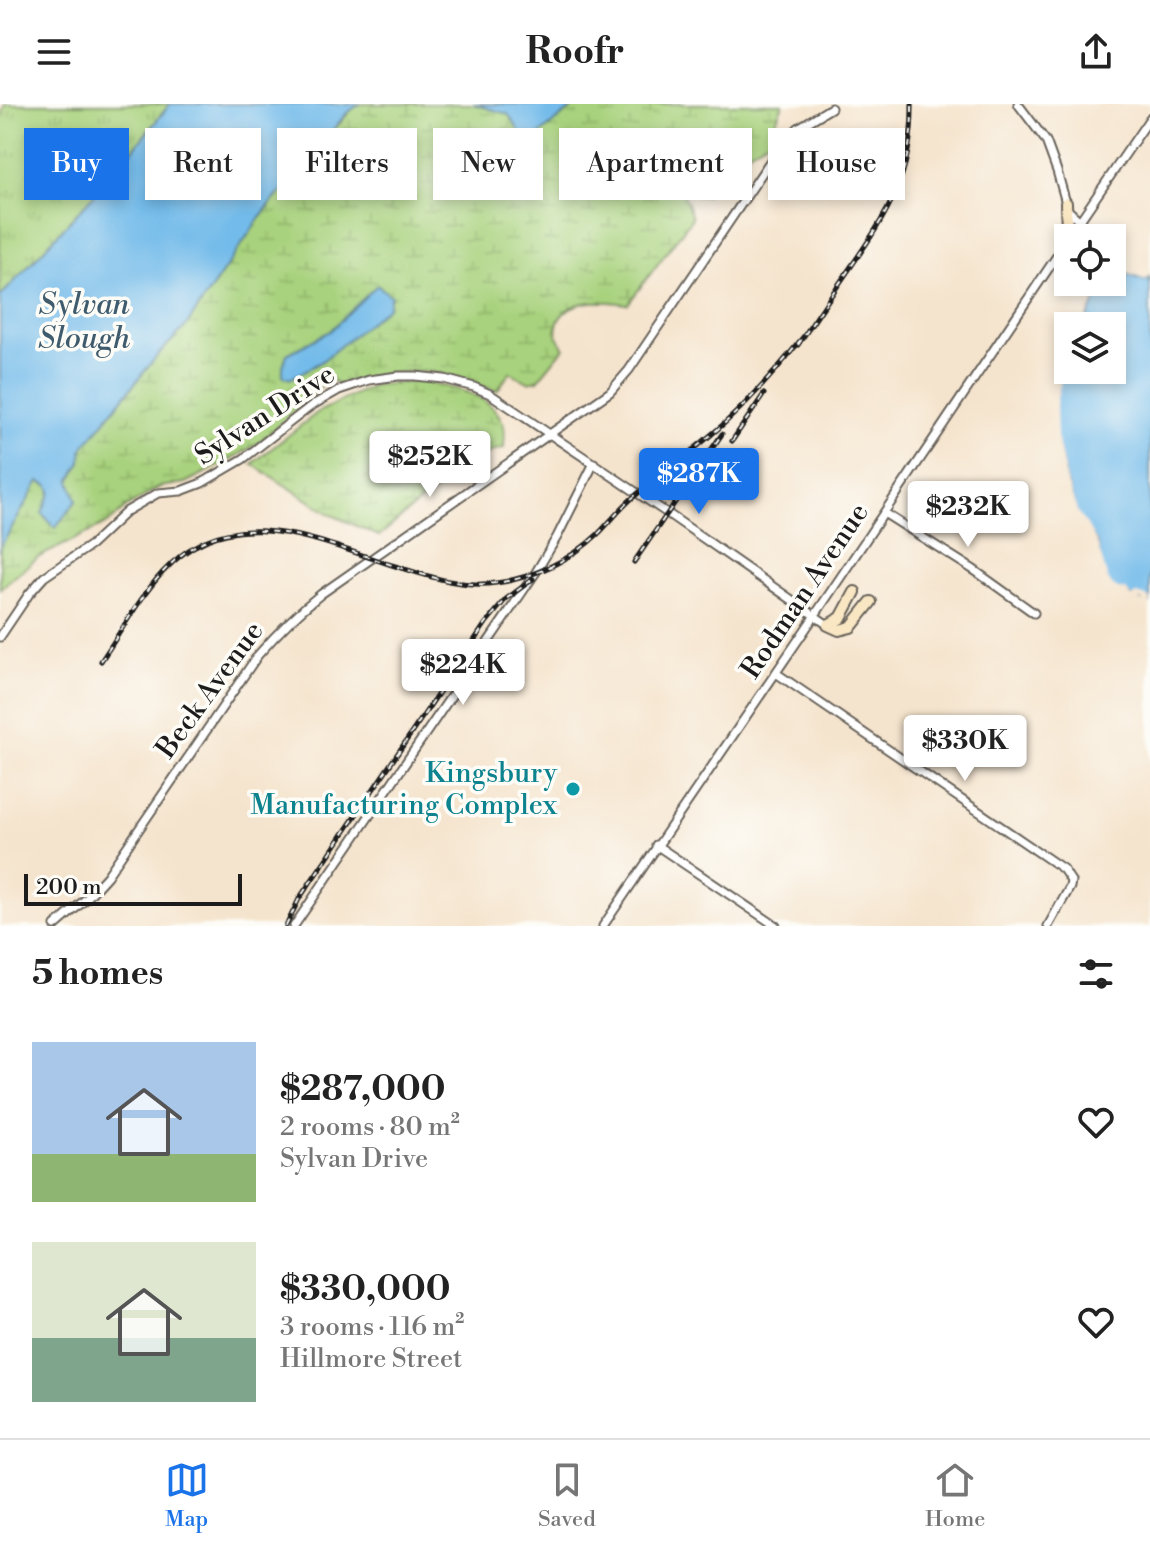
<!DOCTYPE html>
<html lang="en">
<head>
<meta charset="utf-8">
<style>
	:root { --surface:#fff; --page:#f2f2f2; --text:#222; --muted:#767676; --line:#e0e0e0; --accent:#1a73e8 }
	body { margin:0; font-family:"Libre Bodoni",serif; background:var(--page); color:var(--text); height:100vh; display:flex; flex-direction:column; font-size:30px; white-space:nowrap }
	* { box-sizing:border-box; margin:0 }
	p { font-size:26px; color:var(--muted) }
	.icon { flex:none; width:44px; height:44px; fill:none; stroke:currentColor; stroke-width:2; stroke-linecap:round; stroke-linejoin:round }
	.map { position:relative; height:822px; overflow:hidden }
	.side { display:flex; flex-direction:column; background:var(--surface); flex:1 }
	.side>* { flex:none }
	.top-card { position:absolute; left:24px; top:24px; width:1102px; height:72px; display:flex; gap:16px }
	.controls { position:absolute; left:1054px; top:120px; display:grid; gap:16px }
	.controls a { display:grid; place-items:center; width:72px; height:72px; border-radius:0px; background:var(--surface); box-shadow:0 4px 12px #0003; font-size:40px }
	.scale { position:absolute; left:24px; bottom:20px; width:218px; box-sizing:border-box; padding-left:8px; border:4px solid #1c1c1c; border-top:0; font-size:22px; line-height:28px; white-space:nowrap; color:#1c1c1c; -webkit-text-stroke:6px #fdfcf7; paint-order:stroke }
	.price { position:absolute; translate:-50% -68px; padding:0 18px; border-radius:8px; background:#fff; color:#222; font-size:26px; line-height:52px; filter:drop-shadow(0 2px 4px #0008) }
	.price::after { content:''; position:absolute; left:50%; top:48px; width:24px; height:18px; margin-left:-12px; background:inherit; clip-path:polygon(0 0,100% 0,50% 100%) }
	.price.on { background:var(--accent); color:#fff }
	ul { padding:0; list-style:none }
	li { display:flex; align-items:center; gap:24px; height:200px; padding:0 32px }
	li span { display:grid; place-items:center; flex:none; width:224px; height:160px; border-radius:0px; color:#555 }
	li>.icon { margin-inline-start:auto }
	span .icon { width:96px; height:96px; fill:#fffc; stroke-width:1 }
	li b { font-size:34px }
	h2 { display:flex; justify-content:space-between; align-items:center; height:96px; padding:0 32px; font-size:34px }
	.chip { padding:0 28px; border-radius:0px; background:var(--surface); box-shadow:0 4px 12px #0003; font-size:28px; line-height:72px }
	.chip.on { background:var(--accent); color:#fff }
	header { display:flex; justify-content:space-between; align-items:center; height:104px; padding:0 32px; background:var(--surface); font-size:36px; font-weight:700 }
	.tabs { display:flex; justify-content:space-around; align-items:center; height:112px; border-top:2px solid var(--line); background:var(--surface); font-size:22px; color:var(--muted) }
	.tabs a { display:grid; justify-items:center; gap:4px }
	.tabs .on { color:var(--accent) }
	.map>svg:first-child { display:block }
</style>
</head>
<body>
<header><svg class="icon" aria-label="menu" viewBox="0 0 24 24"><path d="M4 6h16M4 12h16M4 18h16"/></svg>Roofr<svg class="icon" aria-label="share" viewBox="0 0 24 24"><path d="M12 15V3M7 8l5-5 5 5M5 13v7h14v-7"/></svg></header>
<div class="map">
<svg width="1150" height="822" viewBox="0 0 1150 822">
	<defs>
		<pattern id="wetland-marsh" width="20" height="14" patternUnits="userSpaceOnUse" patternTransform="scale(2)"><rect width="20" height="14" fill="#a8d27d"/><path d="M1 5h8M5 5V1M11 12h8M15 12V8" fill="none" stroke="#90b46b"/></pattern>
		<pattern id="park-tufts" width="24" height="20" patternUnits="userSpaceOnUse" patternTransform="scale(2)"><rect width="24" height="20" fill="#a8d27d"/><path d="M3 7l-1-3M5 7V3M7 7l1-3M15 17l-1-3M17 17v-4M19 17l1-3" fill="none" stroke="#90b46b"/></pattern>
	</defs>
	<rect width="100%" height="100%" fill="#fdfcf7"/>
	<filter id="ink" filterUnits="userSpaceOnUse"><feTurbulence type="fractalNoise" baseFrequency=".0125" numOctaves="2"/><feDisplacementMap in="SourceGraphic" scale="16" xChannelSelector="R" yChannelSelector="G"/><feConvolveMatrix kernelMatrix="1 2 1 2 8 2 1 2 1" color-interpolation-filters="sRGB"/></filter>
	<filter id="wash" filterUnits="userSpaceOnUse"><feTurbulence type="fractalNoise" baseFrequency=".006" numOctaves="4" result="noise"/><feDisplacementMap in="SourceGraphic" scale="32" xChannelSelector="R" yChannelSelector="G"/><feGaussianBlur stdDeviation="1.8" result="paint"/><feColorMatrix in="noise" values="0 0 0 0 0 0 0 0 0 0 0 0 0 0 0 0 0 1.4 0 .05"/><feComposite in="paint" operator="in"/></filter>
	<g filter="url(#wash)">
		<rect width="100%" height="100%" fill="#f5e4cd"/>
		<path fill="url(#wetland-marsh)" stroke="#62774c" stroke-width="2" d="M 356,0 L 783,0 L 768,36 L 723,64 L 705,92 L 697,92 C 693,87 690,82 687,76 C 682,64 670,19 650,44 C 647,48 643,56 645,61 C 648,75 666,74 675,81 C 685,90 688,102 692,114 L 628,200 C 606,198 574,192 560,214 C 553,226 557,233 564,244 L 538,276 L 528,278 L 510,268 L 497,287 C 479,281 461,274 443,270 C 408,263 372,272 339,282 L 330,274 L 260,338 L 229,357 L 185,379 L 160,383 L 125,404 L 110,418 L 37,454 L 0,485 L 0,413 L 185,223 L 263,109 Z
			M 422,277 C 450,284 490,287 503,319 C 506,326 504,336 504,344 L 492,347 L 421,397 L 379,432 L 332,411 L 252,360 L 318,308 L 374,281 Z"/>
		<path fill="url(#park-tufts)" stroke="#62774c" stroke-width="2" d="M 5,0 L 170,0 L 116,67 L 0,193 L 0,16 Z"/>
		<path fill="#73bbea" stroke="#486c83" stroke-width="2" d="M 170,0 L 360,0 L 347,9 L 263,109 L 186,222 L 157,252 L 82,345 L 81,358 L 70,377 L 77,396 L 55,424 L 42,409 L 51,388 L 49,382 L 39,377 L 0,444 L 0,193 L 116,67 Z
			M 473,0 L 577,0 L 528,40 L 508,10 Z
			M 1112,165 L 1146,177 L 1150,173 L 1150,499 L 1114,486 L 1106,478 L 1097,439 L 1077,410 L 1066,376 L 1055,330 L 1055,297 L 1068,247 L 1068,266 L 1112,266 L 1112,222 L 1081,222 L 1086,218 L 1104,178 L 1112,178 Z
			M 377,181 L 391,192 L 388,203 L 321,258 L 290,275 L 283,272 L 283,262 L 287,250 L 330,227 Z"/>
		<path fill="#f5e4cd" d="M 1068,243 L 1068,251 L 1058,289 L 1056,301 L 1057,332 L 1066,376 L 1078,409 L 1085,418 L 1097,439 L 1108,476 L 1113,482 L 1118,485 L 1126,486 L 1132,493 L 1137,490 L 1147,493 L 1150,495 L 1150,503 L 1141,496 L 1132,496 L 1127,492 L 1117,490 L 1105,482 L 1100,468 L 1093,437 L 1073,410 L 1062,377 L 1054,339 L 1052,304 L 1055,282 Z"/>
	</g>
	<g filter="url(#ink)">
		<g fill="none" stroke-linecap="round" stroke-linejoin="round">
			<g stroke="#68625a" stroke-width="11">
				<path id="street" d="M 1018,0 L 1046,37 L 1057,67 L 1068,106 L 1080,117
					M 1068,134 L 1150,14
					M 884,409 L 974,466 L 1034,509
					M 0,533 L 29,490 L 44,473 L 91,441 L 127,407 L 158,389 L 181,387 L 202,379 L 243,355 L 311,302 L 339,286 L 369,276 L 398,272 L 415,272 L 444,275 L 474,283 L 490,290 L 667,409 L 828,521
					M 776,569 L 1063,765 L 1071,777 L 1070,783 L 1048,822
					M 656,741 L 776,822
					M 55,822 L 86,795 L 107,772 L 258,551 C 278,528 297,509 321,490 L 610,288 L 629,266 L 779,44 L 798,24 L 831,4
					M 294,822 L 536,468 L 557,433 L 594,359
					M 603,822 L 807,523 L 1065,140"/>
			</g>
			<g stroke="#68625a" stroke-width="14">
				<path id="secondary" d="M 1063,142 L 1067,125 L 1066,99
					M 828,521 L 839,526 L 851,523 L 871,498
					M 828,521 L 841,514 L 855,488"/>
			</g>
			<use href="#street" stroke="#fff" stroke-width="7"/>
			<use href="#secondary" stroke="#f9e7c3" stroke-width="10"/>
			<g stroke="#1c1c1c" stroke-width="5">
				<path id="rail" d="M 798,241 C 815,215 832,190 850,164 C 888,109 913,70 912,0
					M 732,337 L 764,290
					M 634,458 L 722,330
					M 101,557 C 121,528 139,494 163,468 C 230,394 317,437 395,462 C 428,472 461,484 496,479 C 533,474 571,456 598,430 C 611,417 622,402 636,391 C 661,370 688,351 712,330 C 745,303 777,266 803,233
					M 286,822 L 299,795 L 486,519 L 506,495 L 533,475"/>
			</g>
			<use href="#rail" stroke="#fdfcf7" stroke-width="2" stroke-dasharray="6" stroke-linecap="butt"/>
		</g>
	</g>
	<circle fill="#0f9aa8" stroke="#fdfcf7" stroke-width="3" cx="573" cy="685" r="8"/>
	<g text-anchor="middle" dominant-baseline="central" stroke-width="7" stroke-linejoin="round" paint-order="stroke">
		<g font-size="28" fill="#1c1c1c" stroke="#fdfcf7">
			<text transform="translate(265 311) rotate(-33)">Sylvan Drive</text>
			<text transform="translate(805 487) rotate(-56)">Rodman Avenue</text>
			<text transform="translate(210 586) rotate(-54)">Beck Avenue</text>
		</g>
		<g font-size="28" fill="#0d838f" stroke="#fdfcf7" text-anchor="end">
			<text x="557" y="669">Kingsbury<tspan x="557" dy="32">Manufacturing Complex</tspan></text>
		</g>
		<g font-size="30" font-style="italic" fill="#3f5c6e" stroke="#fdfcf7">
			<text x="84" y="201">Sylvan<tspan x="84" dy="34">Slough</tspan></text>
		</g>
	</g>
</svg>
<div class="controls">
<a><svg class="icon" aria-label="locate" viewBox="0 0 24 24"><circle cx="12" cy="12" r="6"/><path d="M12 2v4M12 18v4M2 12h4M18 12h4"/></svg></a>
<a><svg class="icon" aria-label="layers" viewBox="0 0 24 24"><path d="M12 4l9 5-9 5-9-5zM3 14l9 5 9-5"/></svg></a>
</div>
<div class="scale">200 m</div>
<b class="price" style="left:430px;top:395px">$252K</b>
<b class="price on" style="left:699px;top:412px">$287K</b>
<b class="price" style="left:968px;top:445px">$232K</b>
<b class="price" style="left:463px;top:603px">$224K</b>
<b class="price" style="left:965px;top:679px">$330K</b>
<div class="top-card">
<a class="chip on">Buy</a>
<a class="chip">Rent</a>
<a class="chip">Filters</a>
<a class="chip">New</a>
<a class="chip">Apartment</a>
<a class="chip">House</a>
</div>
</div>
<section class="side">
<h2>5 homes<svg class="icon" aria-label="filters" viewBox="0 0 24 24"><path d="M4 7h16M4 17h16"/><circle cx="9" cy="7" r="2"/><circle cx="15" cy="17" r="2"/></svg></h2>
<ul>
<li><span style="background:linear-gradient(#a9c7e8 70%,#8fb573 0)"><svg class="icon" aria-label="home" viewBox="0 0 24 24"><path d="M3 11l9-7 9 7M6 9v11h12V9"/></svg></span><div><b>$287,000</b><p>2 rooms · 80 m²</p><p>Sylvan Drive</p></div><svg class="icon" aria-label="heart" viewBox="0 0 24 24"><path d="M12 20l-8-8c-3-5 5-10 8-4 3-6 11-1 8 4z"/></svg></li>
<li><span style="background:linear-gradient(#dfe7d0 60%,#7fa58c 0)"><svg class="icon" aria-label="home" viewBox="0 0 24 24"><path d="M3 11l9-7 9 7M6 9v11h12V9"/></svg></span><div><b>$330,000</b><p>3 rooms · 116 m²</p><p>Hillmore Street</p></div><svg class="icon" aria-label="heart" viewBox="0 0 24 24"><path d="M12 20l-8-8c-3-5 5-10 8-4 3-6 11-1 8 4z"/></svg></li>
</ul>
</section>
<nav class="tabs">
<a class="on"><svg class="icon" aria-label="map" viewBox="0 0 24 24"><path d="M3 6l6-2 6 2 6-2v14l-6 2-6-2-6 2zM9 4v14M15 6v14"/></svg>Map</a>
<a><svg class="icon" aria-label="saved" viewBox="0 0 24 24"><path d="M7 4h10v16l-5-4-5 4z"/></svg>Saved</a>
<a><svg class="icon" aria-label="home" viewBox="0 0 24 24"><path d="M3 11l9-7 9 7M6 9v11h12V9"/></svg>Home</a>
</nav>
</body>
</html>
